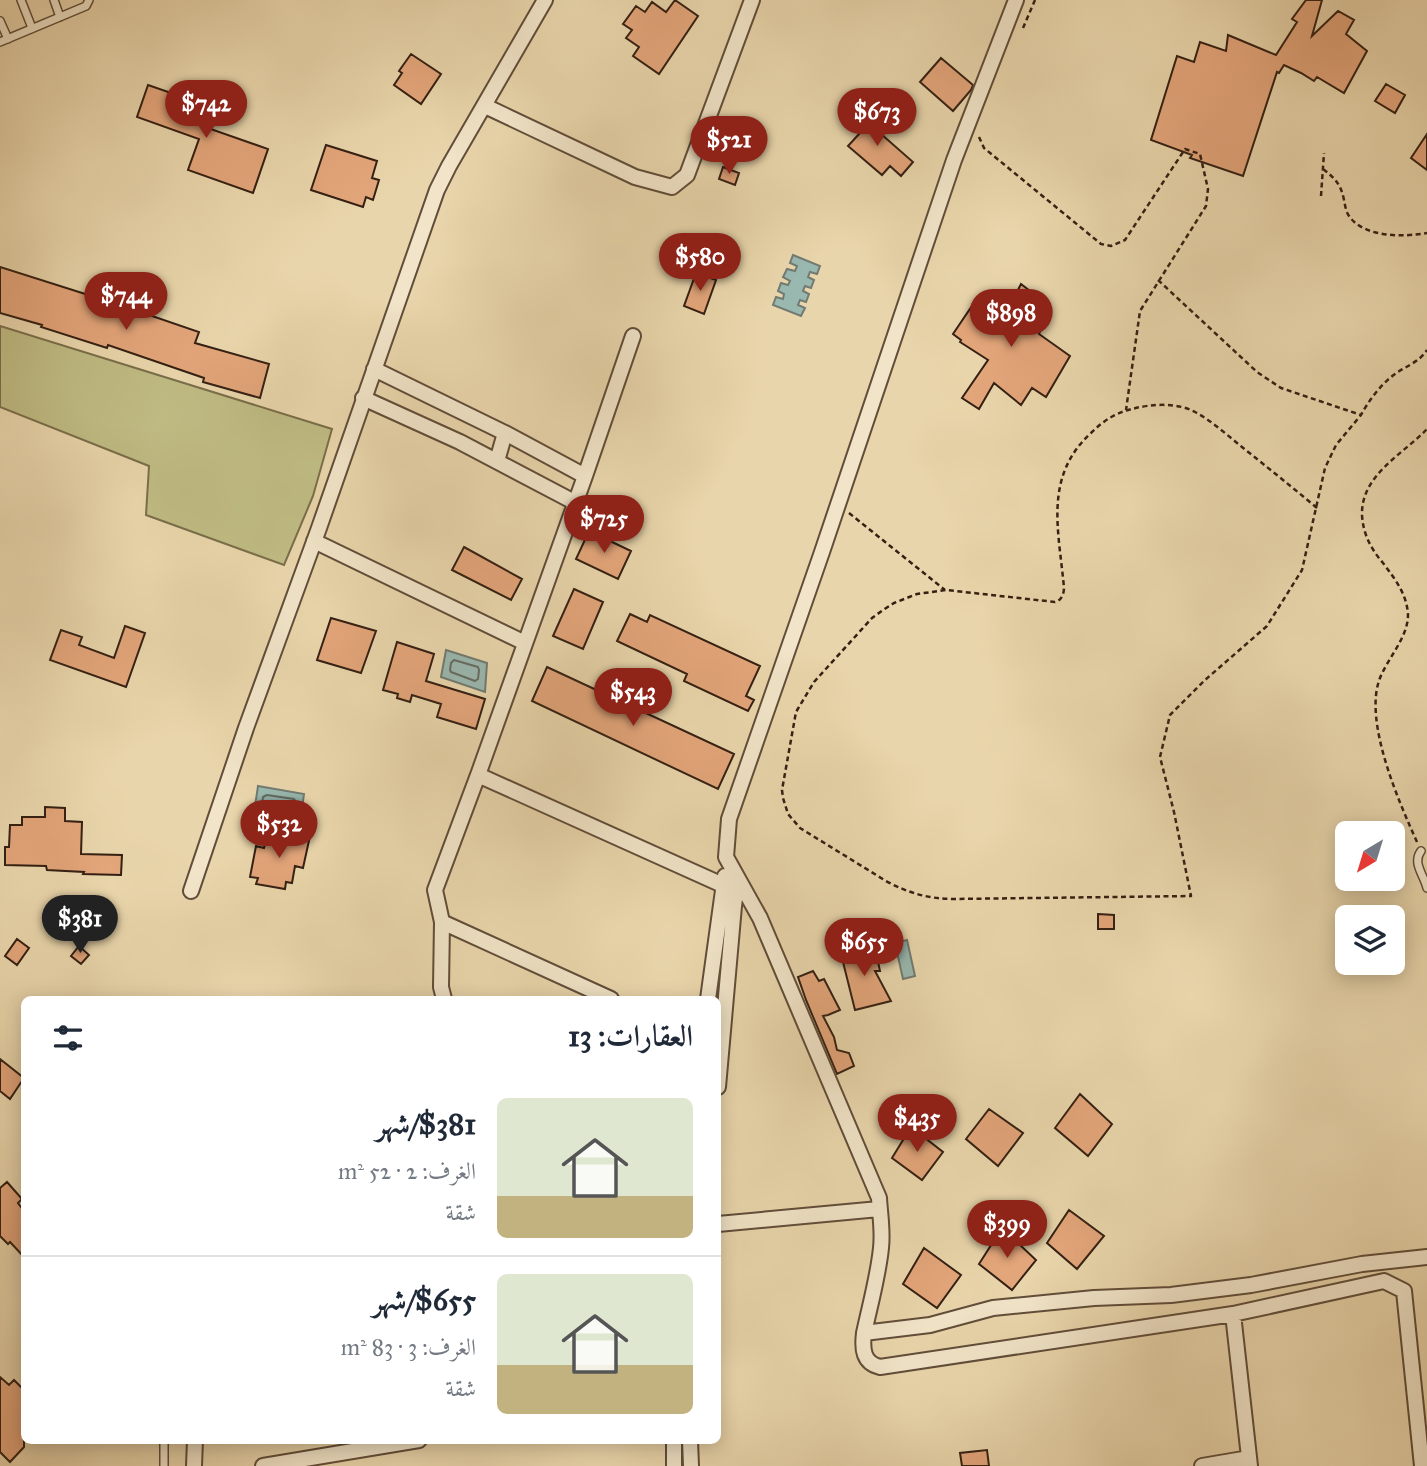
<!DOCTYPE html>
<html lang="ar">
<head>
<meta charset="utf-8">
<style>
	:root { --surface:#fff; --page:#f2f2f3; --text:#1f2937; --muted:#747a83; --line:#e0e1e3; --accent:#8f2418 }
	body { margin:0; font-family:"IM FELL Great Primer",Amiri,serif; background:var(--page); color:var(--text); direction:rtl; height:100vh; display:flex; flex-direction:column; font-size:26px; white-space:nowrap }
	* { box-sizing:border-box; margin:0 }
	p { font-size:23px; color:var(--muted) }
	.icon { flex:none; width:38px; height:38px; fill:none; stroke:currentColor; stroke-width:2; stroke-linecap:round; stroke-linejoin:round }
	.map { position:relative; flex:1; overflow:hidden; direction:ltr }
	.sheet { position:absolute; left:21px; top:996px; width:700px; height:448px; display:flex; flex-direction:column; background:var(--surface); border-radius:10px; box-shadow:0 4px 18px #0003; direction:rtl }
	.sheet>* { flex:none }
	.needle { width:46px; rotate:218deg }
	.buttons { position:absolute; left:1335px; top:821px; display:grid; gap:14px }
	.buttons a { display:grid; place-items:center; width:70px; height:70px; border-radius:10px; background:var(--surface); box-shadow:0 4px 18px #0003; font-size:35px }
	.price { position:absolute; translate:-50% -60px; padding:0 16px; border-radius:24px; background:var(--accent); color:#fff; font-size:23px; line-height:46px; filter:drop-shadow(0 2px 4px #0008) }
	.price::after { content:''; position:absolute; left:50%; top:42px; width:21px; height:16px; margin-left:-10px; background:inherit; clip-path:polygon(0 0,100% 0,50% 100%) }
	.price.current { background:#222; color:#fff }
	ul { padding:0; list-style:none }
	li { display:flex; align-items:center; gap:21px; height:175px; padding:0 28px }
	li+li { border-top:2px solid var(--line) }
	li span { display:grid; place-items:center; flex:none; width:196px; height:140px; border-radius:10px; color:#555 }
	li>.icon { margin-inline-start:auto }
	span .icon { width:84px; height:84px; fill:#fffc; stroke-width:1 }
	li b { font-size:30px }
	h2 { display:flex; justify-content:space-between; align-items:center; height:84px; padding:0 28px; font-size:30px }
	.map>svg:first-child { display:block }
</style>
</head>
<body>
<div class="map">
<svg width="1427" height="1466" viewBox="0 0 1427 1466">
	<rect width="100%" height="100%" fill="#e9d5ab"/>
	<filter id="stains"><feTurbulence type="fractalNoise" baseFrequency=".00286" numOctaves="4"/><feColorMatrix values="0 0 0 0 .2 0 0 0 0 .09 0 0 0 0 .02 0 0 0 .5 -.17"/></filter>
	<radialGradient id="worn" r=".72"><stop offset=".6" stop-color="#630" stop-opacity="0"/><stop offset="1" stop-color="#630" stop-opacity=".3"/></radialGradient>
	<path fill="#bfbb83" stroke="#7a6e4b" stroke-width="2" d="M 0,326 L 332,429 L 313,496 L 284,565 L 146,515 L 149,466 L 0,407 Z"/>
	<path fill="#99b8b0" stroke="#717b71" stroke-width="2" d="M 793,255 L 820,266 L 817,274 L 810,272 L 808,277 L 814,280 L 811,288 L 805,286 L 803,291 L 809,294 L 806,302 L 800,300 L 798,305 L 805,308 L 801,316 L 773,305 L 776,297 L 783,299 L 784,294 L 778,291 L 781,283 L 788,285 L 790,281 L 783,277 L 787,269 L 795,271 L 797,266 L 790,263 Z
		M 446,650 L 487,663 L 485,692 L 441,677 Z
		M 258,786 L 304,794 L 300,821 L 254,813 Z
		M 907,940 L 915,976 L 903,979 L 895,943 Z"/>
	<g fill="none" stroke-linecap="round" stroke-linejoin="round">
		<path stroke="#666c62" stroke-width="2" d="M 454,660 L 478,667 L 479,670 L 478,679 L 475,681 L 451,672 L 450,670 L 451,663 Z
			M 267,795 L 294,799 L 296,802 L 294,810 L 291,812 L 264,807 L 262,805 L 263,797 Z"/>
	</g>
	<path fill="#e3a57a" stroke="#342013" stroke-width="2" d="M 675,0 L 698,16 L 659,74 L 633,56 L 639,47 L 626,38 L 632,30 L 623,24 L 636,6 L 645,12 L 652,2 L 666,12 Z
		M 1306,0 L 1322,0 L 1312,36 L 1338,11 L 1354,20 L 1346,34 L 1367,51 L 1344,93 L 1317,77 L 1314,81 L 1301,73 L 1284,65 L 1279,73 L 1277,72 L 1243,176 L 1190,158 L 1192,155 L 1151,140 L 1177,56 L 1194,62 L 1200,42 L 1226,51 L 1228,35 L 1276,55 L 1297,22 L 1292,19 Z
		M 411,54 L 441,74 L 421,104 L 394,85 L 402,73 L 399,71 Z
		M 941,58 L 973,85 L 971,90 L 953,111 L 920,82 Z
		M 1386,84 L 1405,95 L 1395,113 L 1375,101 Z
		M 148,85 L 206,105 L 199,125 L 268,149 L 253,193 L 188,170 L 199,139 L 137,117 Z
		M 856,112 L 913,162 L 901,176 L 890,166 L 882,175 L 848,146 L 860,133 L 848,121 Z
		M 1427,134 L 1427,170 L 1411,158 Z
		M 326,145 L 377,161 L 372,178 L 379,180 L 373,200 L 366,197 L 363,207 L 311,190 Z
		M 723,167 L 739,173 L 735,185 L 719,179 Z
		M 0,267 L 120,305 L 199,332 L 195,343 L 269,364 L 260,398 L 203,382 L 204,378 L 108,345 L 107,348 L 41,327 L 42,325 L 0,313 Z
		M 696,273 L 716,280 L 704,314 L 684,306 Z
		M 1021,284 L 1034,294 L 1031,301 L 1049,311 L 1039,334 L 1070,356 L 1046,397 L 1032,388 L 1021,405 L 994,383 L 979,409 L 962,398 L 988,360 L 960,342 L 961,340 L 953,334 L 978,297 L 1004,317 Z
		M 589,531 L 631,551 L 618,579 L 576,559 Z
		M 464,547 L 522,579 L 511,600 L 452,570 Z
		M 574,589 L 603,602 L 583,649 L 553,636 Z
		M 630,614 L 647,622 L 650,615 L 760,666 L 746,696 L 754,700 L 748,711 L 684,681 L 687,674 L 617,641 Z
		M 331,618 L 376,631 L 361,673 L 317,660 Z
		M 125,626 L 145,633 L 126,687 L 50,660 L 61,630 L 82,637 L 79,645 L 114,658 Z
		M 397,642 L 434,654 L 426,681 L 485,699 L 476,729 L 437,717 L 441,704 L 412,695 L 410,702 L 397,698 L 398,694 L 383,690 Z
		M 547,667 L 734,754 L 718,789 L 532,701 Z
		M 45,807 L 65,808 L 65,821 L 82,822 L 81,854 L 122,855 L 121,875 L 83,874 L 84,872 L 47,870 L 46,866 L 5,865 L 5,847 L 9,847 L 10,825 L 22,825 L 22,817 L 45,817 Z
		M 290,831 L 310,836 L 303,868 L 295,866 L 292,883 L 286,882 L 285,889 L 256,884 L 258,878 L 250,877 L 256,846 L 264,848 L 267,836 L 287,842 Z
		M 1098,914 L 1114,915 L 1114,929 L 1098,929 Z
		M 17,939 L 29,948 L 17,965 L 5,956 Z
		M 874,943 L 880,971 L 875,971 L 891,1001 L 855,1010 L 841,954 L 864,948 Z
		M 79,946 L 89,955 L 81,964 L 71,956 Z
		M 813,971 L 819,981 L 824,979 L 840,1010 L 828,1015 L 823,1016 L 834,1037 L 837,1050 L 849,1053 L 854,1066 L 837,1074 L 806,1000 L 798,977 Z
		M 0,1059 L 24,1078 L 10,1099 L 0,1091 Z
		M 1080,1094 L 1112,1124 L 1088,1156 L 1055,1128 Z
		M 989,1109 L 1023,1133 L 998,1166 L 966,1139 Z
		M 911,1127 L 943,1152 L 922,1180 L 892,1158 Z
		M 7,1182 L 22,1199 L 18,1203 L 24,1211 L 24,1257 L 10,1242 L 8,1244 L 0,1236 L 0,1188 Z
		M 1069,1210 L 1104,1236 L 1077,1269 L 1047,1243 Z
		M 1002,1228 L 1036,1260 L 1012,1290 L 979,1264 Z
		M 924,1248 L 961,1275 L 937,1308 L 903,1284 Z
		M 0,1377 L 9,1385 L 14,1380 L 24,1390 L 24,1447 L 10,1462 L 0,1452 Z
		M 987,1450 L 989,1466 L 962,1466 L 960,1453 Z"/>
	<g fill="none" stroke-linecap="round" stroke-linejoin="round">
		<g stroke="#614d39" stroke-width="10">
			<path id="lane" d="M 21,0 L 32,28
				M 54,0 L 60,17
				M 0,21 L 8,39
				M 0,42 L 86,6 L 89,0
				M 1421,851 C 1412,863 1424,875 1427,888
				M 164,1466 L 164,1440"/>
		</g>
		<g stroke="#614d39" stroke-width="18">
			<path id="street" d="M 1016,0 L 954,160 L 822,552 L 729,819 L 726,857 L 760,918 L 879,1198 C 880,1215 883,1231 881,1248 C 878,1277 870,1305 864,1333 L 930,1325 L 993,1308 L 1094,1298 L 1171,1295 L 1251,1285 L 1362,1264 L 1427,1257
				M 485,106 L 635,177 L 672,187 L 687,175 L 752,0
				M 374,369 L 505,433 L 585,476
				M 363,398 L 460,442 L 576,503
				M 497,461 L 505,433
				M 314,541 L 525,643
				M 478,775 L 585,476 L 633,336
				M 191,891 L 246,728 L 319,528 L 437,190 L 449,166 L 545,0
				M 442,922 L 435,890 L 478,775 L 736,891
				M 444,999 L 441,987 L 442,922 L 611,999
				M 708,999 L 725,876
				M 718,1087 L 734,906 L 736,891 L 739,883
				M 718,1224 L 879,1209
				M 1233,1314 L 1250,1466
				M 864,1333 C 862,1349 863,1363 880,1367 L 1233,1314 L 1384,1281 L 1404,1291 L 1422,1466
				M 690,1440 L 691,1466
				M 194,1466 L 195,1440
				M 263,1466 L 419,1440
				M 674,1466 L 674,1440
				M 1202,1466 L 1249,1458"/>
		</g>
		<path stroke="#342013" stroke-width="2.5" stroke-dasharray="5 3.5" stroke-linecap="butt" d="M 1023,28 L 1035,0
			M 979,137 L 984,148 L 1101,244 L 1111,246 L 1125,240 L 1185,149 L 1200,154 L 1208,189 L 1206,206 L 1140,311 L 1126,410
			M 1323,169 C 1336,179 1341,185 1344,200 C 1345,205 1346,212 1349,216 C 1364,238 1404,237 1427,233
			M 1321,196 L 1324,153
			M 1158,280 L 1257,372 L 1281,388 L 1361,415 C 1368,402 1379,387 1390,378 C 1402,367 1418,364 1427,350
			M 1317,508 C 1292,487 1267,467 1242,447 C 1227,435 1212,421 1195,412 C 1177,402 1150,404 1132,409 C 1115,413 1103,421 1091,433 C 1043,477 1059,531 1064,588 C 1064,594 1061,601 1055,602 L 946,590 L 917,594 L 894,603 L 883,610 L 872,618 L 814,682 L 796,712 L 782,790 L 783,798 L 788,814 L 800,828 L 886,881 C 908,893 929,899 954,899 L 1191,896 L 1174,812 L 1160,757 L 1170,715 L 1205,680 L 1267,626 L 1302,570 L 1325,468 L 1336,445 L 1361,415
			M 849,513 L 945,590
			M 1417,842 C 1399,802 1363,721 1380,678 C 1388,658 1408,637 1408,615 C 1407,594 1395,579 1383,563 C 1371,549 1363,534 1362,515 C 1361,475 1402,455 1427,429"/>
		<use href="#lane" stroke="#f1e4c8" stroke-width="7"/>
		<use href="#street" stroke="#f1e4c8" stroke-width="14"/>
	</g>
	<rect width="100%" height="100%" filter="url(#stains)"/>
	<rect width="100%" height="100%" fill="url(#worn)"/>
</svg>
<div class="buttons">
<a><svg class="needle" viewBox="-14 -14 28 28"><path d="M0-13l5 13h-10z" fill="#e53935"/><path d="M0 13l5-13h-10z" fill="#747a83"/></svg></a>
<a><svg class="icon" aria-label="layers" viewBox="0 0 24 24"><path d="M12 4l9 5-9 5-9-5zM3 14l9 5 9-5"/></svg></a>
</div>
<b class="price" style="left:206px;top:140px">$742</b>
<b class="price" style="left:877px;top:148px">$673</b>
<b class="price" style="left:729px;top:176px">$521</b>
<b class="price" style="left:700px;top:293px">$580</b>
<b class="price" style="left:126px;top:332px">$744</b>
<b class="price" style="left:1011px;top:349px">$898</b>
<b class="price" style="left:604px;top:555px">$725</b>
<b class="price" style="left:633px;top:728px">$543</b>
<b class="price" style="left:279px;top:860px">$532</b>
<b class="price current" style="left:80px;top:955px">$381</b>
<b class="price" style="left:864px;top:978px">$655</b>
<b class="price" style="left:917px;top:1154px">$435</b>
<b class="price" style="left:1007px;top:1260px">$399</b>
<section class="sheet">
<h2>العقارات: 13<svg class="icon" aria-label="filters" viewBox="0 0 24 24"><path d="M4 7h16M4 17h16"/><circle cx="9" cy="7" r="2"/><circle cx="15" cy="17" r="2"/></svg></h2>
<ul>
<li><span style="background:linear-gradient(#dfe7d0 70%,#c2b280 0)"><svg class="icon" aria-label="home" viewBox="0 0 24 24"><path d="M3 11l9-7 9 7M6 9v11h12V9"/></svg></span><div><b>$381/شهر</b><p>الغرف: 2 · 52 m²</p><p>شقة</p></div></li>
<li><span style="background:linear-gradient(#dfe7d0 65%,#c2b280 0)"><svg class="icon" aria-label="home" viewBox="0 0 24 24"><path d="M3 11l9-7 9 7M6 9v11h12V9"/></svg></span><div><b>$655/شهر</b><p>الغرف: 3 · 83 m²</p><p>شقة</p></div></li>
</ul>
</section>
</div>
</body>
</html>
